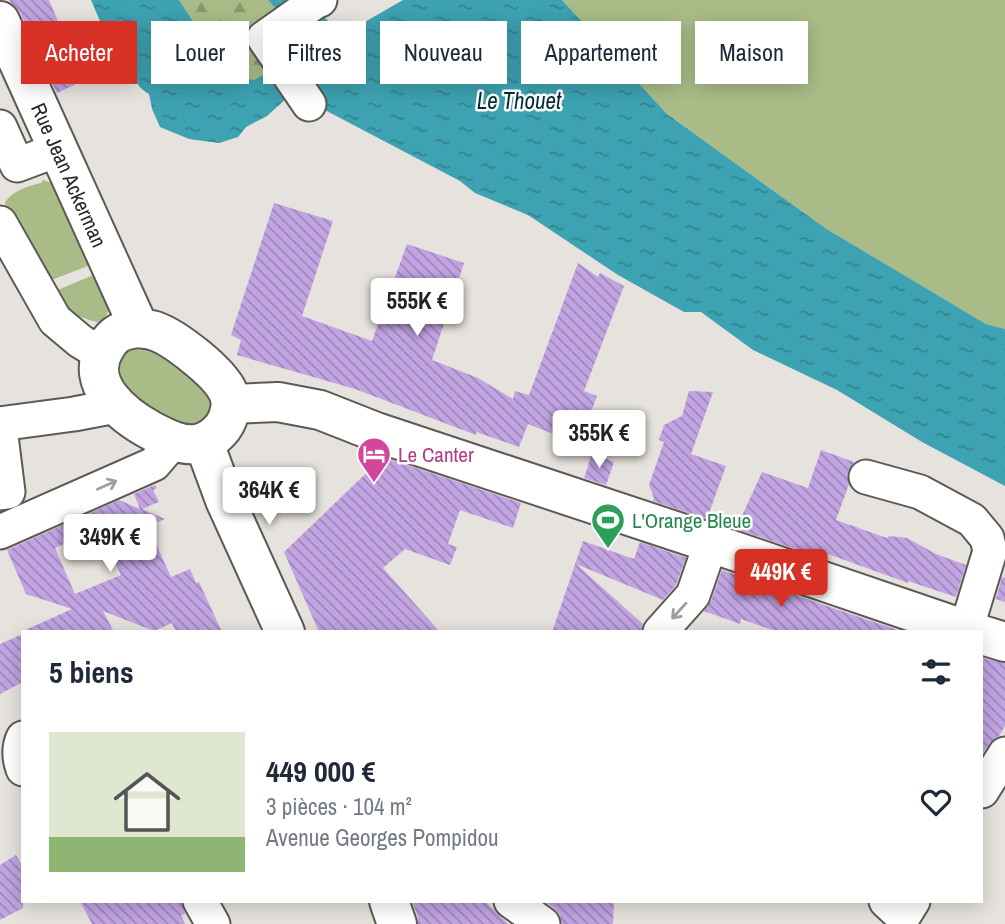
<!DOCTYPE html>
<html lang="fr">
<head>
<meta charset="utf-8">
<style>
	:root { --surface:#fff; --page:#f2f2f3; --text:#1f2937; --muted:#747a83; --line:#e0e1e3; --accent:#d93025 }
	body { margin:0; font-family:"Archivo Narrow",sans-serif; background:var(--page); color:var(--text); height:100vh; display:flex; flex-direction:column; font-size:26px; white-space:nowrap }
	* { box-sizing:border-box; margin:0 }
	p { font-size:23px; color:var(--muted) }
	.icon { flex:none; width:38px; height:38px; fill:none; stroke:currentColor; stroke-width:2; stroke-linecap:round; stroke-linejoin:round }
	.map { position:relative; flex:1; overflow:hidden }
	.side { position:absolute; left:21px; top:630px; width:962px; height:273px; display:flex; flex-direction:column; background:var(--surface); border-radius:0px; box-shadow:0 4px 18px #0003 }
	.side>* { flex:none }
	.guide { position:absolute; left:21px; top:21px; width:964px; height:63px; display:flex; gap:14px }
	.price { position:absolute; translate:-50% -60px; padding:0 16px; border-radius:7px; background:#fff; color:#222; font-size:23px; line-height:46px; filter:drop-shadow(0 2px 4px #0008) }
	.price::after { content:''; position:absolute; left:50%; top:42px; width:21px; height:16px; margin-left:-10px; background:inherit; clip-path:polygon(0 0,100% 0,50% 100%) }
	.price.selected { background:var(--accent); color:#fff }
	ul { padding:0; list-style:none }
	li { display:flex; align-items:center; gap:21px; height:175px; padding:0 28px }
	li+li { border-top:2px solid var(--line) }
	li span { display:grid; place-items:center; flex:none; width:196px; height:140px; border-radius:0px; color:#555 }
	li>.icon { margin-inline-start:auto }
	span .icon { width:84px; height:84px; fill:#fffc; stroke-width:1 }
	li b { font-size:30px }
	h2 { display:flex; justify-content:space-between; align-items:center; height:84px; padding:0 28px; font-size:30px }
	.chip { padding:0 24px; border-radius:0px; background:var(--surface); box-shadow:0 4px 18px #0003; font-size:24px; line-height:63px }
	.chip.selected { background:var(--accent); color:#fff }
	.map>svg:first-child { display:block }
</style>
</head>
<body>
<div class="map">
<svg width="1005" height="924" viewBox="0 0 1005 924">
	<defs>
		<pattern id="forest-firs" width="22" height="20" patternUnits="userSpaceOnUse" patternTransform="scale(1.75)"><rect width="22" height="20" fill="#a9bc87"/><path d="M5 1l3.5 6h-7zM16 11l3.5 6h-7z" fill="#8a996e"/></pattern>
		<pattern id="water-ripples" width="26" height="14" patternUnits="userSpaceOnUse" patternTransform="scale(1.75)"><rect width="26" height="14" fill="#3da2b1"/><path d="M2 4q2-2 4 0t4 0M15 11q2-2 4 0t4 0" fill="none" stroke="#338490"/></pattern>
		<pattern id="building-back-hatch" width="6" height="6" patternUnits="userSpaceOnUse" patternTransform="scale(1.75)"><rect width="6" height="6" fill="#c2a4e3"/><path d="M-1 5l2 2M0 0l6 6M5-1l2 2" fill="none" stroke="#9e86b8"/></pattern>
	</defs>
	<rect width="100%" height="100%" fill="#e6e2dd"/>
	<path fill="#a9bc87" d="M 562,0 L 1005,0 L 1005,329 L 986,324 L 825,228 L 667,114 Z
		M 43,180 L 61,186 L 98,262 L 49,281 L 6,212 L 5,202 C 13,191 27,186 41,183 Z
		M 103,271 C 109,294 117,303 101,323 C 79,318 65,312 55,291 Z
		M 146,343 L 205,382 L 214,402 L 205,423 L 180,431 L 122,390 L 115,378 C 121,351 119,351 146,343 Z"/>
	<path fill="url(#forest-firs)" d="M 179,0 L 268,0 L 295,30 L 267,73 L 254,81 L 231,76 L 210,51 L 191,18 Z"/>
	<path fill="url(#water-ripples)" d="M 91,0 L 179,0 L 191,18 L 210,51 L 231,76 L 254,80 L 267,73 L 269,56 L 295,30 L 268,0 L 322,0 L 325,18 L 344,34 L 403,0 L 562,0 L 667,114 L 825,228 L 986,324 L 1005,329 L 1005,486 L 922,442 L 837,390 L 753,350 L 701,312 L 684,312 L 618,275 L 528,215 L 475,193 L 460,181 L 323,109 L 289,96 L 267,116 L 246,127 L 238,137 L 219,143 L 189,139 L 160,127 L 152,109 L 149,94 C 138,87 140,86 133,78 C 122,66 109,59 99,46 L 103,28 Z"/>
	<path fill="url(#building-back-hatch)" fill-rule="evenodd" d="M 9,0 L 49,0 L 67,42 L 57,47 L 74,85 L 57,93 L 20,12 Z
		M 274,203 L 333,221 L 302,316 L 372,341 L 407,244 L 464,263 L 432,360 L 478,378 L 513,399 L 515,391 L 529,395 L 578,263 L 598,277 L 600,273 L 624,286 L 584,391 L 597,396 L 579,444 L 528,424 L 519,447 L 476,432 L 476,435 L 355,389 L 237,355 L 241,340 L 231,335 Z
		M 689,391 L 713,392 L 691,454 L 726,466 L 707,519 L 653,501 L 654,498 L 649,485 L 664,442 L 659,440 L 664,425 L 682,416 Z
		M 821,450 L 854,462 L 848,471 L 849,484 L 836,520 L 887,538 L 889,536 L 907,538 L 936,554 L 966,565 L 956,597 L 908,581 L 908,583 L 825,553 L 823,558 L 736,529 L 762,472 L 808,488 Z
		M 592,454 L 614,462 L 606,485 L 584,478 Z
		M 383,457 L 521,503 L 513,528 L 460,510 L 448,544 L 457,547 L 450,565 L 405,549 L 383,568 L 440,632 L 319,632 L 284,552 Z
		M 155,485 L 157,488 L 153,490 L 159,502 L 142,509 L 165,519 L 148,526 L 171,577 L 190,569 L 196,583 L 199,582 L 222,632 L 176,632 L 172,623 L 154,631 L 103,611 L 114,632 L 21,632 L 72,609 L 26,594 L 7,550 L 119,500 L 140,509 L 134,494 ZM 99,528 L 121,575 L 75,594 L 55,548 Z
		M 583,541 L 634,559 L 640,542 L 686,558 L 676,585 L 663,600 L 576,564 L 643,624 L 641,632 L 552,632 Z
		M 722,570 L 903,632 L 778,632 L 741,619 L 740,624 L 704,611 L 711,601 Z
		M 1002,577 L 1005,578 L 1005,602 L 996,599 Z
		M 23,634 L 23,682 L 0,694 L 0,644 Z
		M 982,658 L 1005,663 L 1005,726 L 999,736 L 989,744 L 982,755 Z
		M 16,855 L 23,867 L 23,908 L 0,920 L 0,865 Z
		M 80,901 L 181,901 L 185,914 L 181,915 L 185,924 L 92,924 Z
		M 412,901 L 485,901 L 508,924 L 418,924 L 418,917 Z
		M 544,901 L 614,901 L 613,924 L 562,924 L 560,915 L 554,908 Z"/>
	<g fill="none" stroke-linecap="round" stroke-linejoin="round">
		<g stroke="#5d5a55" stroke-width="37">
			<path id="minor" d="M 309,104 L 264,38 L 315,2 L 320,0
				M 0,127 L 17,165 L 57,150
				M 0,223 L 55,320 L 80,341 L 101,354
				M 0,424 L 74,414 L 116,406
				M 0,428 L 8,492 L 0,493
				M 866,477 L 920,492 L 972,520 L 987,538 L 990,551 L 966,630
				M 0,532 L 154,464 L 173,442
				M 660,632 L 693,595 L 711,543
				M 23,738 C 18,749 19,758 23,769
				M 982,791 L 1005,754
				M 200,901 L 213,924
				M 511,901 L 543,924
				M 886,901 L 903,917 L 913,901"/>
		</g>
		<g stroke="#5d5a55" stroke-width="42">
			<path id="major" d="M 0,21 L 139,328
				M 139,328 C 144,329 150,329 155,331 C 175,338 219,372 228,392 C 233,403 230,417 223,427 C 216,436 208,442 197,444 C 180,446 166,438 152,431 C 124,416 83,384 105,348 C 114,333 121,330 139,328 Z
				M 231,404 L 278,402 L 320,410 L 376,432 L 711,543 L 972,632
				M 204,443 L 225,500 L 285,632
				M 982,635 L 1005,642
				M 389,901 L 397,924"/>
		</g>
		<use href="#minor" stroke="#fff" stroke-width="33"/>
		<use href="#major" stroke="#fff" stroke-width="38"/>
	</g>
	<defs><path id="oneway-shaft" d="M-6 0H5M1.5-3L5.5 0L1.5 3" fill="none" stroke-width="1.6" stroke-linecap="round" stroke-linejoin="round" transform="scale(1.75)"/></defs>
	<g stroke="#9f9f9e">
		<use href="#oneway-shaft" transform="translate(107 485) rotate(-24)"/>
		<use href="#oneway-shaft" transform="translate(679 611) rotate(132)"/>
	</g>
	<defs>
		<g id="hotel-pin" transform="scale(1.75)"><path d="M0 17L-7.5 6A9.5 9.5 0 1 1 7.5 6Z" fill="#d1479c" stroke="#fff"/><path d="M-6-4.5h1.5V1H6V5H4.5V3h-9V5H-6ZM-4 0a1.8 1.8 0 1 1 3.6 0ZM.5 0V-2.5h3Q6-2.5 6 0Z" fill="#fff"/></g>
		<g id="stadium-pin" transform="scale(1.75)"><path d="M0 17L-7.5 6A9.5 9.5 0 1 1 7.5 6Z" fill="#2e9e5b" stroke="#fff"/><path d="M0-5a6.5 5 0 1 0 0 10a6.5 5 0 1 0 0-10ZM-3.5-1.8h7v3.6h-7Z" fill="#fff"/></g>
	</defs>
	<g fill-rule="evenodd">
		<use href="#hotel-pin" x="374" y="454"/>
		<use href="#stadium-pin" x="608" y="520"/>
	</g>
	<g text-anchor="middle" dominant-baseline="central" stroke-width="5" stroke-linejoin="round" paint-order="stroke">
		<g font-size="21" fill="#2a2927" stroke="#fff">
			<text transform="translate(69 175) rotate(66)">Rue Jean Ackerman</text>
		</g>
		<g font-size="21" fill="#b23c85" stroke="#fff" text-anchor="start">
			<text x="398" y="454">Le Canter</text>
		</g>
		<g font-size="21" fill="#27864d" stroke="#fff" text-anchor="start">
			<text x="632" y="520">L'Orange Bleue</text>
		</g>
		<g font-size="23" font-style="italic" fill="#002f36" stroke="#fff">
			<text x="519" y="100">Le Thouet</text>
		</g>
	</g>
</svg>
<b class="price" style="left:417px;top:338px">555K €</b>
<b class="price" style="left:599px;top:470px">355K €</b>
<b class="price" style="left:269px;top:527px">364K €</b>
<b class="price" style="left:110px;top:574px">349K €</b>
<b class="price selected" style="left:781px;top:609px">449K €</b>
<div class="guide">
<a class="chip selected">Acheter</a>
<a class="chip">Louer</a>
<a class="chip">Filtres</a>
<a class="chip">Nouveau</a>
<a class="chip">Appartement</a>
<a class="chip">Maison</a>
</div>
<section class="side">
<h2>5 biens<svg class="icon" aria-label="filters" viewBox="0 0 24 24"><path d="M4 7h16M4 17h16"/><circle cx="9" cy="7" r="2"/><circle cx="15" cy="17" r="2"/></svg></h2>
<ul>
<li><span style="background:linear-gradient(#dfe7d0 75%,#8fb573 0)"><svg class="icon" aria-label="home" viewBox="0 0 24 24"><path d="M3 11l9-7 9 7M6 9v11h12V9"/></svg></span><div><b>449 000 €</b><p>3 pièces · 104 m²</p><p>Avenue Georges Pompidou</p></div><svg class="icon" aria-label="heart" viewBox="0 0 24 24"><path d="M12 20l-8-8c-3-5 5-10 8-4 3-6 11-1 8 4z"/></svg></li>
</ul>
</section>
</div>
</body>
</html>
